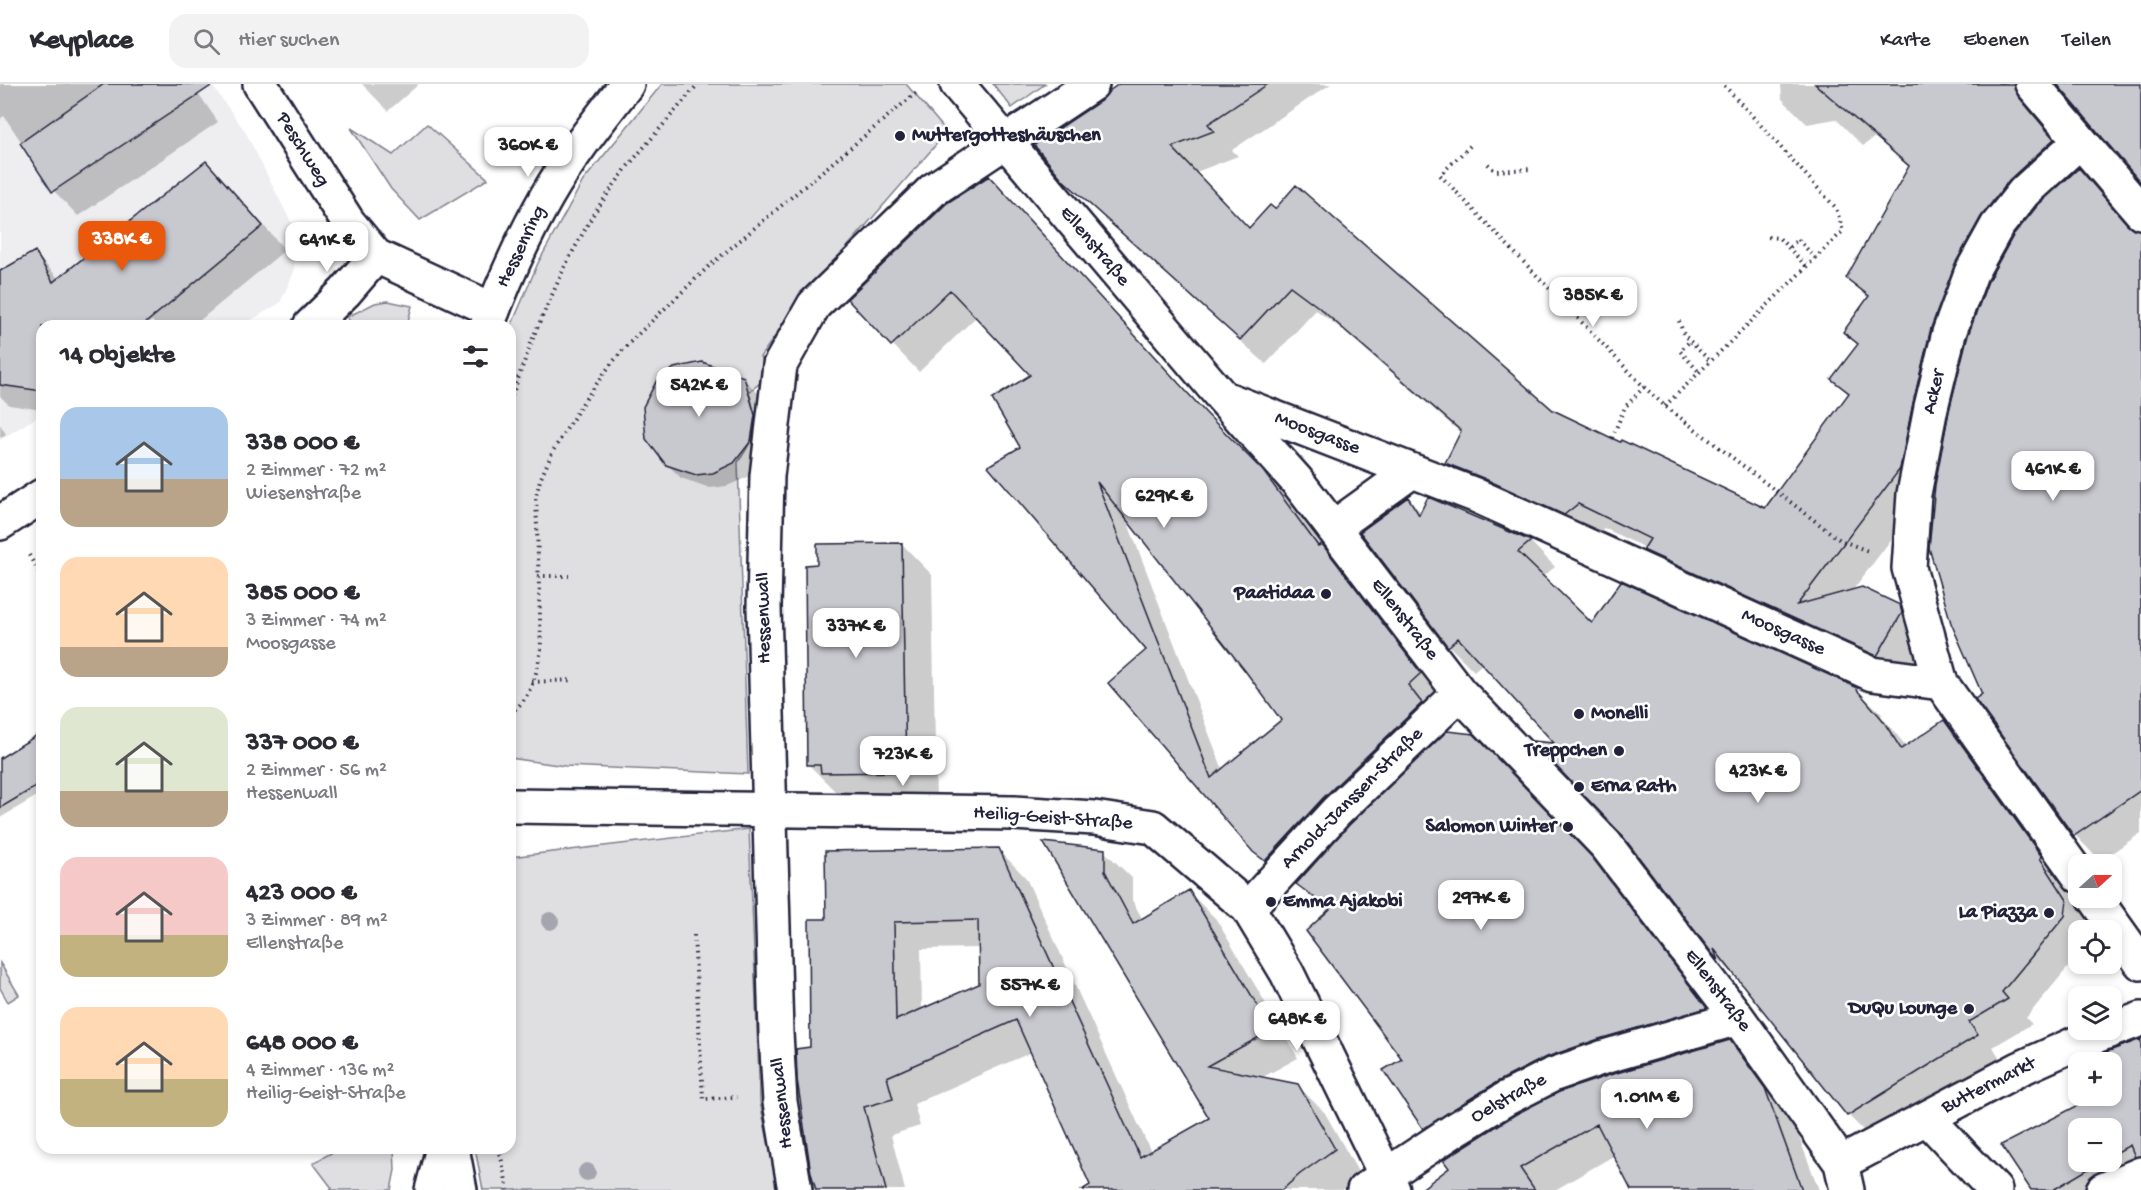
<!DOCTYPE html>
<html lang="de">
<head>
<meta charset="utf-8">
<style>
	:root { --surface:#fff; --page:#f2f2f3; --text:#2b2b33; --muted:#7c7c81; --line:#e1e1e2; --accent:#ea580c }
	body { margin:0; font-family:"Gochi Hand",sans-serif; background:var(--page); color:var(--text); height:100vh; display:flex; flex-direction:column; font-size:22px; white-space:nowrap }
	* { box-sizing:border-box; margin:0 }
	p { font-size:20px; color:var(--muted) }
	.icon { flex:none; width:33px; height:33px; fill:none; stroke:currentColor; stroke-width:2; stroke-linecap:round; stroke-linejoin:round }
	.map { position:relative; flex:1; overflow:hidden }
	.panel { position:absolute; left:36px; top:236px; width:480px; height:834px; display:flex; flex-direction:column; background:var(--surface); border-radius:18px; box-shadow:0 3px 9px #0003 }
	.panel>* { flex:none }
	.needle { width:39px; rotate:69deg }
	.tools { position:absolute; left:2068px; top:770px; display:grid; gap:12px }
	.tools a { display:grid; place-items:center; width:54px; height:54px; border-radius:12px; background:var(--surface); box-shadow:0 3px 9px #0003; font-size:30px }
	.price { position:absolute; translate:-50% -51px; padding:0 14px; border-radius:12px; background:#fff; color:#222; font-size:20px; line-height:39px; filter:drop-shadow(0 2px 3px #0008) }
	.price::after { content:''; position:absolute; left:50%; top:36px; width:18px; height:14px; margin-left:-9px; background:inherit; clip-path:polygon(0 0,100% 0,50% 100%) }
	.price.active { background:var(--accent); color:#fff }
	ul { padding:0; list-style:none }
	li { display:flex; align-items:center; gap:18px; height:150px; padding:0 24px }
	li span { display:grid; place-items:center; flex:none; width:168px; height:120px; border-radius:18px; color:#555 }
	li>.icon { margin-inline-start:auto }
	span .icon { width:72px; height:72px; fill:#fffc; stroke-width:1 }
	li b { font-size:26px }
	h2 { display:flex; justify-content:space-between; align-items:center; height:72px; padding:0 24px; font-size:26px }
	header { display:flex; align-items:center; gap:36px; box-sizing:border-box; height:84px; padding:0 30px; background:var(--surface); border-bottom:2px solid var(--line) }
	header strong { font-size:28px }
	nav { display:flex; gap:33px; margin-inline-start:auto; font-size:21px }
	.search { width:420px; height:54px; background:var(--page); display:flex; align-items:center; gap:15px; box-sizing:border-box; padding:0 21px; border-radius:18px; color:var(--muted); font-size:22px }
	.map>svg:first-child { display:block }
</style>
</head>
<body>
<header>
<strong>Keyplace</strong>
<div class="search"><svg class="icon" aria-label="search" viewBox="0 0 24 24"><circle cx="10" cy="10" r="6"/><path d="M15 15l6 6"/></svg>Hier suchen</div>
<nav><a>Karte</a><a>Ebenen</a><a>Teilen</a></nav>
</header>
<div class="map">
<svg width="2141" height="1106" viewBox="0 0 2141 1106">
	<rect width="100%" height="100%" fill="#fff"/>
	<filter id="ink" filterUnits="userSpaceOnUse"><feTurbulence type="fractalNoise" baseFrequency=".0167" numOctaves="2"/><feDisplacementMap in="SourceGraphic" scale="12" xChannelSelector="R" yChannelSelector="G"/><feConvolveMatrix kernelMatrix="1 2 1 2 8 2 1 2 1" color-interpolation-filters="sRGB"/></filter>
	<g filter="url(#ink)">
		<path fill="#eeeef1" d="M 0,0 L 211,0 L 245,47 L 295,146 L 294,188 L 280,219 L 243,241 L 42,242 L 42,330 L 0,356 Z"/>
		<path fill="#dfdfe2" stroke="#80808e" stroke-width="1.5" d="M 662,0 L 906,0 L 947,48 L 802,215 L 760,273 L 764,279 L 760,299 L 749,308 C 759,341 758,350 738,378 L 748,690 L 565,682 L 510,674 L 510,245 L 538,179 L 583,97 Z
			M 993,0 L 1045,0 L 1012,24 Z
			M 427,40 L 488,95 L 420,136 L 391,105 L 351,44 L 393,71 Z
			M 388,217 L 412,222 L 407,241 L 352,241 L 347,233 L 375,219 Z
			M 749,745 L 760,1018 L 778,1106 L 483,1106 L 475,1064 L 510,1064 L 510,773 Z
			M 0,879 L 19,911 L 8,918 L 0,904 Z
			M 340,1064 L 394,1064 L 395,1086 L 391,1106 L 330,1106 L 332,1104 L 313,1079 Z"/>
		<path fill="#0003" fill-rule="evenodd" d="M 0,0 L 192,0 L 218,38 L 78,132 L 54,107 L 4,32 L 0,35 Z
			M 362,0 L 419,0 L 388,27 Z
			M 1121,0 L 1331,0 L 1232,66 L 1238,72 L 1196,88 L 1250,145 L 1552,327 L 1765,426 L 1849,311 L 1833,295 L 1858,261 L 1845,247 L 1869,215 L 1848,194 L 1910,84 L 1875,53 L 1863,62 L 1836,35 L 1807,40 L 1782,15 L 1781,0 L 2141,0 L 2141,97 L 2065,7 L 2054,7 L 2039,31 L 2043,39 L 2078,81 L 2035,122 L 2006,158 L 1980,206 L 1956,270 L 1925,411 L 1852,507 L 1899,523 L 1925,548 L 1927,555 L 1903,596 L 1670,491 L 1644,466 L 1645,464 L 1604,444 L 1590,455 L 1472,404 L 1446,379 L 1461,349 L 1344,247 L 1316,226 L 1266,280 L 1090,121 L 1064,95 L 1103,17 Z
			M 206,79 L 229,102 L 285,166 L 193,242 L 156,242 L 152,237 L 144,242 L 42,242 L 42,326 L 9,321 L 0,312 L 0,201 L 35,169 L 59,195 Z
			M 2079,86 L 2104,111 L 2134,147 L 2141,147 L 2141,749 L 2100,777 L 2075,751 L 1984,610 Z
			M 989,94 L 1016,121 L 1232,358 L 1289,415 L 1329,469 L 1348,488 L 1446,616 L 1434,628 L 1448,647 L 1446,649 L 1500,679 L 1619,802 L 1732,951 L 1626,982 L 1571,1001 L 1553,1010 L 1554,1012 L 1730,957 L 1757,984 L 1791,1032 L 1819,1106 L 1633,1106 L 1615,1071 L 1555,1106 L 1433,1106 L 1451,1084 L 1452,1072 L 1424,1044 L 1404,976 L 1328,829 L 1297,799 L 1293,803 L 1280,793 L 1253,766 L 1110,600 L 1149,566 L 1023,363 L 1032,292 L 977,232 L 919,288 L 849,215 ZM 1126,434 L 1247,587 L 1283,637 L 1223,686 Z
			M 744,295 L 758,309 L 768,346 L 764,370 L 748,393 L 727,402 L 710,404 L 681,394 L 667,380 Z
			M 0,340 L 6,350 L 0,354 Z
			M 1407,415 L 1422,429 L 1429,415 L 1531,458 L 1555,483 L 1542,493 L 1592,541 L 1621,499 L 1857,606 L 1882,630 L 1881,632 L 1907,663 L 1944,638 L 1969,662 L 2066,798 L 2064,799 L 2091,842 L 2091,846 L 2079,846 L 2079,870 L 2026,934 L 2032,940 L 1993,963 L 2001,976 L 1873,1056 L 1848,1031 L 1740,897 L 1719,876 L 1557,661 L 1483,579 L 1474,587 L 1449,562 L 1362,448 Z
			M 902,460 L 932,491 L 936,718 L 839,711 L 809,681 L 819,481 Z
			M 42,650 L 42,709 L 0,734 L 0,675 Z
			M 1045,760 L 1104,767 L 1132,794 L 1132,816 L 1143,836 L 1188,807 L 1216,835 L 1298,974 L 1261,994 L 1297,1001 L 1325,1029 L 1361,1093 L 1343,1106 L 1093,1106 L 1032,968 L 914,1020 L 920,1042 L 891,1051 L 905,1106 L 818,1106 L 812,964 L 828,836 L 999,766 L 1026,794 L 1151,1068 L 1211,1034 ZM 980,864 L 981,901 L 922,927 L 921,865 Z
			M 2141,955 L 2141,1086 L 2107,1106 L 2033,1106 L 2102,1011 L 2112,1011 L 2112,978 L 2100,978 ZM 2079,1044 L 2112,1044 L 2112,1077 L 2079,1077 Z"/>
		<path fill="#c8c8cf" stroke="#22223b" stroke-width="1.5" fill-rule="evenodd" d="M 104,0 L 214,0 L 52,108 L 20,59 Z
			M 1119,0 L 1268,0 L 1208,40 L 1214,47 L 1172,63 L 1249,144 L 1270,121 L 1275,125 L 1296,101 L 1553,326 L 1620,358 L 1621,356 L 1765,424 L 1849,309 L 1831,295 L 1858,260 L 1843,248 L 1869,212 L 1846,194 L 1909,82 L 1815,0 L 2014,0 L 2018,12 L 2054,55 L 2009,96 L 1981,133 L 1955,180 L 1931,244 L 1913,319 L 1900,385 L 1797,521 L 1862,503 L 1900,521 L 1902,529 L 1877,572 L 1643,466 L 1650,455 L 1578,420 L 1564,431 L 1483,394 L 1445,379 L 1461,347 L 1317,222 L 1290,202 L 1240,256 L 1063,96 L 1034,61 L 1102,16 L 1109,7 Z
			M 2057,0 L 2141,0 L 2141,99 Z
			M 206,77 L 263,142 L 142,242 L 42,242 L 42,307 L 0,301 L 0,187 L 35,167 L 53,198 Z
			M 2079,84 L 2127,140 L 2134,145 L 2141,146 L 2141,706 L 2074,752 L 1975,615 L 1982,610 L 1951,539 L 1929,464 L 1935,401 L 1949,327 L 1967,254 L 1988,197 L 2013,152 L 2038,121 Z
			M 989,92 L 1206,329 L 1263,387 L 1318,462 L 1322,460 L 1421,589 L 1408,601 L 1422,619 L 1323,714 L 1265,777 L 1253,768 L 1108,599 L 1146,566 L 988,382 L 1020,363 L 992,315 L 1030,291 L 950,206 L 891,262 L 847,215 L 947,119 ZM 1097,398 L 1246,588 L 1281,636 L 1211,694 Z
			M 702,278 L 744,293 L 755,331 L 751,357 L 734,379 L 713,389 L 696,391 L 666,381 L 646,355 L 643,323 L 656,298 L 674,284 Z
			M 1408,413 L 1419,431 L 1428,413 L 1531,457 L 1518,468 L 1592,539 L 1621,497 L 1858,604 L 1857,606 L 1882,635 L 1901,665 L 1944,636 L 2042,773 L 2040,774 L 2067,816 L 2065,832 L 2002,908 L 2008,915 L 1969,938 L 1978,951 L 1847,1032 L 1714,865 L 1718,877 L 1621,750 L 1532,657 L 1554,659 L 1458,554 L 1448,563 L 1360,448 Z
			M 902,459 L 906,688 L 821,689 L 820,681 L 807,681 L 805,481 L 817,480 L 817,460 Z
			M 1447,647 L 1474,650 L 1592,773 L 1707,924 L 1599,955 L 1544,974 L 1497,998 L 1423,1045 L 1383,986 L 1402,975 L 1306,847 L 1330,825 L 1296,800 L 1349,741 Z
			M 42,648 L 42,699 L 0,724 L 0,674 Z
			M 1043,758 L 1105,765 L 1105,787 L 1133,840 L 1189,806 L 1272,946 L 1207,982 L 1298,1000 L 1335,1065 L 1300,1090 L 1282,1106 L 1082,1106 L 1090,1101 L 1016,936 L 887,993 L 893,1015 L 864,1023 L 886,1106 L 816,1106 L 811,1089 L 797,995 L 796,965 L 810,963 L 809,835 L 826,835 L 825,767 L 999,764 L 1140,1073 L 1209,1034 ZM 978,836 L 979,900 L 896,936 L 894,838 Z
			M 2141,955 L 2141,1072 L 2135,1073 L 2130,1061 L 2112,1071 L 2112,1044 L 2079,1044 L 2079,1077 L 2102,1077 L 2053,1106 L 2031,1106 L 2001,1061 L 2098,1011 L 2112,1011 L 2112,978 L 2098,978 L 2096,972 Z
			M 1730,956 L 1765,1004 L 1802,1106 L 1631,1106 L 1597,1040 L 1520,1084 L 1535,1106 L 1420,1106 L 1449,1084 L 1443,1076 L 1516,1030 L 1559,1008 L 1610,991 Z"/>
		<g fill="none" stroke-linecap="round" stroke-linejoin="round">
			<g stroke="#22223b" stroke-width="32">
				<path id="service" d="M 429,1106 L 440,1064"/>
			</g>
			<g stroke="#22223b" stroke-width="38">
				<path id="pedestrian" d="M 957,0 L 1222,313 L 1297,397 L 1460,609 L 1606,761 L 1738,934 L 1841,1079 L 1847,1106
					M 2032,0 L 2141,128
					M 1229,316 L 1475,411 L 1872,590 L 1941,599 L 2079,792
					M 1333,444 L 1412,387
					M 1941,599 L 1909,484 L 1914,410 L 1931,323 L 1949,249 L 1971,189 L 1997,142 L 2024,108 L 2080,57
					M 2094,813 L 2141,879
					M 1248,824 L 1336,728 L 1460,609
					M 1927,1034 L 1995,1106
					M 1841,1079 L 2019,985 L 2077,959 L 2141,935
					M 795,1106 L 780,1018 L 776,949 L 764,523 L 767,392 L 780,281 L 814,221 L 933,106 L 1092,0
					M 1364,1106 L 1456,1045 L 1507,1014 L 1552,991 L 1604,973 L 1738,934
					M 2103,1106 L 2141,1090"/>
			</g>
			<g stroke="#22223b" stroke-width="38">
				<path id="minor" d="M 260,0 L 348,138 L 376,172 L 493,226
					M 310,242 L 345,208 L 376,172
					M 0,439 L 42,412
					M 510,722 L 1014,729 L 1094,734 L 1153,743 L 1248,824 L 1287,889 L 1393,1106"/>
			</g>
			<g stroke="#22223b" stroke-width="38">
				<path id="secondary" d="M 487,242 C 504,197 523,154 547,112 C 570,72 599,36 627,0
					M 452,1064 L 460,1106"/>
			</g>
			<path stroke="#22223b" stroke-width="4" stroke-dasharray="1.5 4.5" stroke-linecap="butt" d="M 1470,62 L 1440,91 L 1644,303 L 1665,322 L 1840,456 L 1868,467
				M 1488,80 L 1495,87 L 1533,85
				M 1768,153 L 1779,154 L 1806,182
				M 1790,163 L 1798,155 L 1815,174
				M 1679,237 L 1684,251 L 1710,277
				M 1688,259 L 1680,267 L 1699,288
				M 510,317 L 534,251 L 565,182 L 594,129 L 628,82 L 698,0
				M 1665,322 L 1843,147 L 1836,124 L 1723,0
				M 1612,354 L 1625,323 L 1644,303
				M 29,471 L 42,494
				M 538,492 L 569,492
				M 532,598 L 573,596
				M 510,629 C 531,616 538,586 541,564 L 536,413 L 540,396 L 553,367 L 582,320 L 611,280 L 629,259 L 708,183 L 917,8
				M 694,851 L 703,1015 L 737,1013
				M 499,1064 L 508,1106"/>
			<use href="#service" stroke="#fff" stroke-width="27"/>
			<use href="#pedestrian" stroke="#fff" stroke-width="33"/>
			<use href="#minor" stroke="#fff" stroke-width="33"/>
			<use href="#secondary" stroke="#fff" stroke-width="33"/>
		</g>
		<g fill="#a5a5af">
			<circle cx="550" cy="837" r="9"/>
			<circle cx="587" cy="1088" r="9"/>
		</g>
	</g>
	<g fill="#22223b" stroke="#fff" stroke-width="2">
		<circle cx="900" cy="52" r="6"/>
		<circle cx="1326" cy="510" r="6"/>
		<circle cx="1579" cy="630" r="6"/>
		<circle cx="1619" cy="667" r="6"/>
		<circle cx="1579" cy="703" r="6"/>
		<circle cx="1568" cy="743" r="6"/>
		<circle cx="1271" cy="818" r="6"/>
		<circle cx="2049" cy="829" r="6"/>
		<circle cx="1969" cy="925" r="6"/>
	</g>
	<g text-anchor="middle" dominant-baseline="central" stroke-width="5" stroke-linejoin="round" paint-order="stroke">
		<g font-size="20" font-weight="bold" fill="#22223b" stroke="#fff" text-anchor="end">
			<text x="912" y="52" text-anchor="start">Muttergotteshäuschen</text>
			<text x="1314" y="510">Paatidaa</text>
			<text x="1591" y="630" text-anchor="start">Monelli</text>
			<text x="1607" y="667">Treppchen</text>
			<text x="1591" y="703" text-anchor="start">Erna Rath</text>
			<text x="1556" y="743">Salomon Winter</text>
			<text x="1283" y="818" text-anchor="start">Emma Ajakobi</text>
			<text x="2037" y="829">La Piazza</text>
			<text x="1957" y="925">DuQu Lounge</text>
		</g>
		<g font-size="20" fill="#22223b" stroke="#fff">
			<text transform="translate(302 66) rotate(58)">Peschweg</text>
			<text transform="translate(522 163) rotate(-64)">Hessenring</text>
			<text transform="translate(1094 163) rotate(50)">Ellenstraße</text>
			<text transform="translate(1935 308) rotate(-77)">Acker</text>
			<text transform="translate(1317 350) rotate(21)">Moosgasse</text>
			<text transform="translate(765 534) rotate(-91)">Hessenwall</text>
			<text transform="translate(1404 536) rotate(52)">Ellenstraße</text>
			<text transform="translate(1783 549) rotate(24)">Moosgasse</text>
			<text transform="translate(1353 715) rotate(-45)">Arnold-Janssen-Straße</text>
			<text transform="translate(1053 735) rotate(4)">Heilig-Geist-Straße</text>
			<text transform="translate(1717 907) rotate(53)">Ellenstraße</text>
			<text transform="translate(1989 1002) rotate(-27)">Buttermarkt</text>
			<text transform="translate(1509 1015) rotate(-29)">Oelstraße</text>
			<text transform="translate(783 1019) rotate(-96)">Hessenwall</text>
		</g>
	</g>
</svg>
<div class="tools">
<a><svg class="needle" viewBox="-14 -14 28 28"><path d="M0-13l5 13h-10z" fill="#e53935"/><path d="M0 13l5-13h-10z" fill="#7c7c81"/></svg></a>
<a><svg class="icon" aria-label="locate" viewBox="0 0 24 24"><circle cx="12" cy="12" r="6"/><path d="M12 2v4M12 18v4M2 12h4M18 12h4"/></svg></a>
<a><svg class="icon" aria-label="layers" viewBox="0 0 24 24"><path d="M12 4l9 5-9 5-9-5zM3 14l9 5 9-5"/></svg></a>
<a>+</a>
<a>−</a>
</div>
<b class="price" style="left:528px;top:94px">360K €</b>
<b class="price active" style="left:122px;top:188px">338K €</b>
<b class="price" style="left:327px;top:189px">641K €</b>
<b class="price" style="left:1593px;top:244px">385K €</b>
<b class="price" style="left:699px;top:334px">542K €</b>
<b class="price" style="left:2053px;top:418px">461K €</b>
<b class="price" style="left:1164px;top:445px">629K €</b>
<b class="price" style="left:856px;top:575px">337K €</b>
<b class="price" style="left:903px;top:703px">723K €</b>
<b class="price" style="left:1758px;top:720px">423K €</b>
<b class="price" style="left:1481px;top:847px">297K €</b>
<b class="price" style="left:1030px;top:934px">557K €</b>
<b class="price" style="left:1297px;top:968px">648K €</b>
<b class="price" style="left:1647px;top:1046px">1.01M €</b>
<section class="panel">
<h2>14 Objekte<svg class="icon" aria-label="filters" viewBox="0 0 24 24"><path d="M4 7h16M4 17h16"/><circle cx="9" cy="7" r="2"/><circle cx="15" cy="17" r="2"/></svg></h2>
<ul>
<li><span style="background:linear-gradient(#a9c7e8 60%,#b9a48a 0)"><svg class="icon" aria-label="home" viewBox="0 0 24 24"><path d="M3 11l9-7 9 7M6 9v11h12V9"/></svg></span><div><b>338 000 €</b><p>2 Zimmer · 72 m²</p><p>Wiesenstraße</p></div></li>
<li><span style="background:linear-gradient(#ffd9b3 75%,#b9a48a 0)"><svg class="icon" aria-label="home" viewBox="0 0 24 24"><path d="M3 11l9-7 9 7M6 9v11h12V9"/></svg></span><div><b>385 000 €</b><p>3 Zimmer · 74 m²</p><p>Moosgasse</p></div></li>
<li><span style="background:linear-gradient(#dfe7d0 70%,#b9a48a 0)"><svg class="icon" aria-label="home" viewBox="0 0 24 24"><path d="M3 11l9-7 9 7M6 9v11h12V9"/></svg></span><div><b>337 000 €</b><p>2 Zimmer · 56 m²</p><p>Hessenwall</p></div></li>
<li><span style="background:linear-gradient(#f6c9c9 65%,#c2b280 0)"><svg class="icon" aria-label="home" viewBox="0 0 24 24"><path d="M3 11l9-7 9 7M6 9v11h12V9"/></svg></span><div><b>423 000 €</b><p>3 Zimmer · 89 m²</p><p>Ellenstraße</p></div></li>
<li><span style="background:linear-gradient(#ffd9b3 60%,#c2b280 0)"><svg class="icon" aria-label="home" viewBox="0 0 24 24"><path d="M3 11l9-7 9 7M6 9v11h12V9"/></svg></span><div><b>648 000 €</b><p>4 Zimmer · 136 m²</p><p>Heilig-Geist-Straße</p></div></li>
</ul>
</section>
</div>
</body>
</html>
